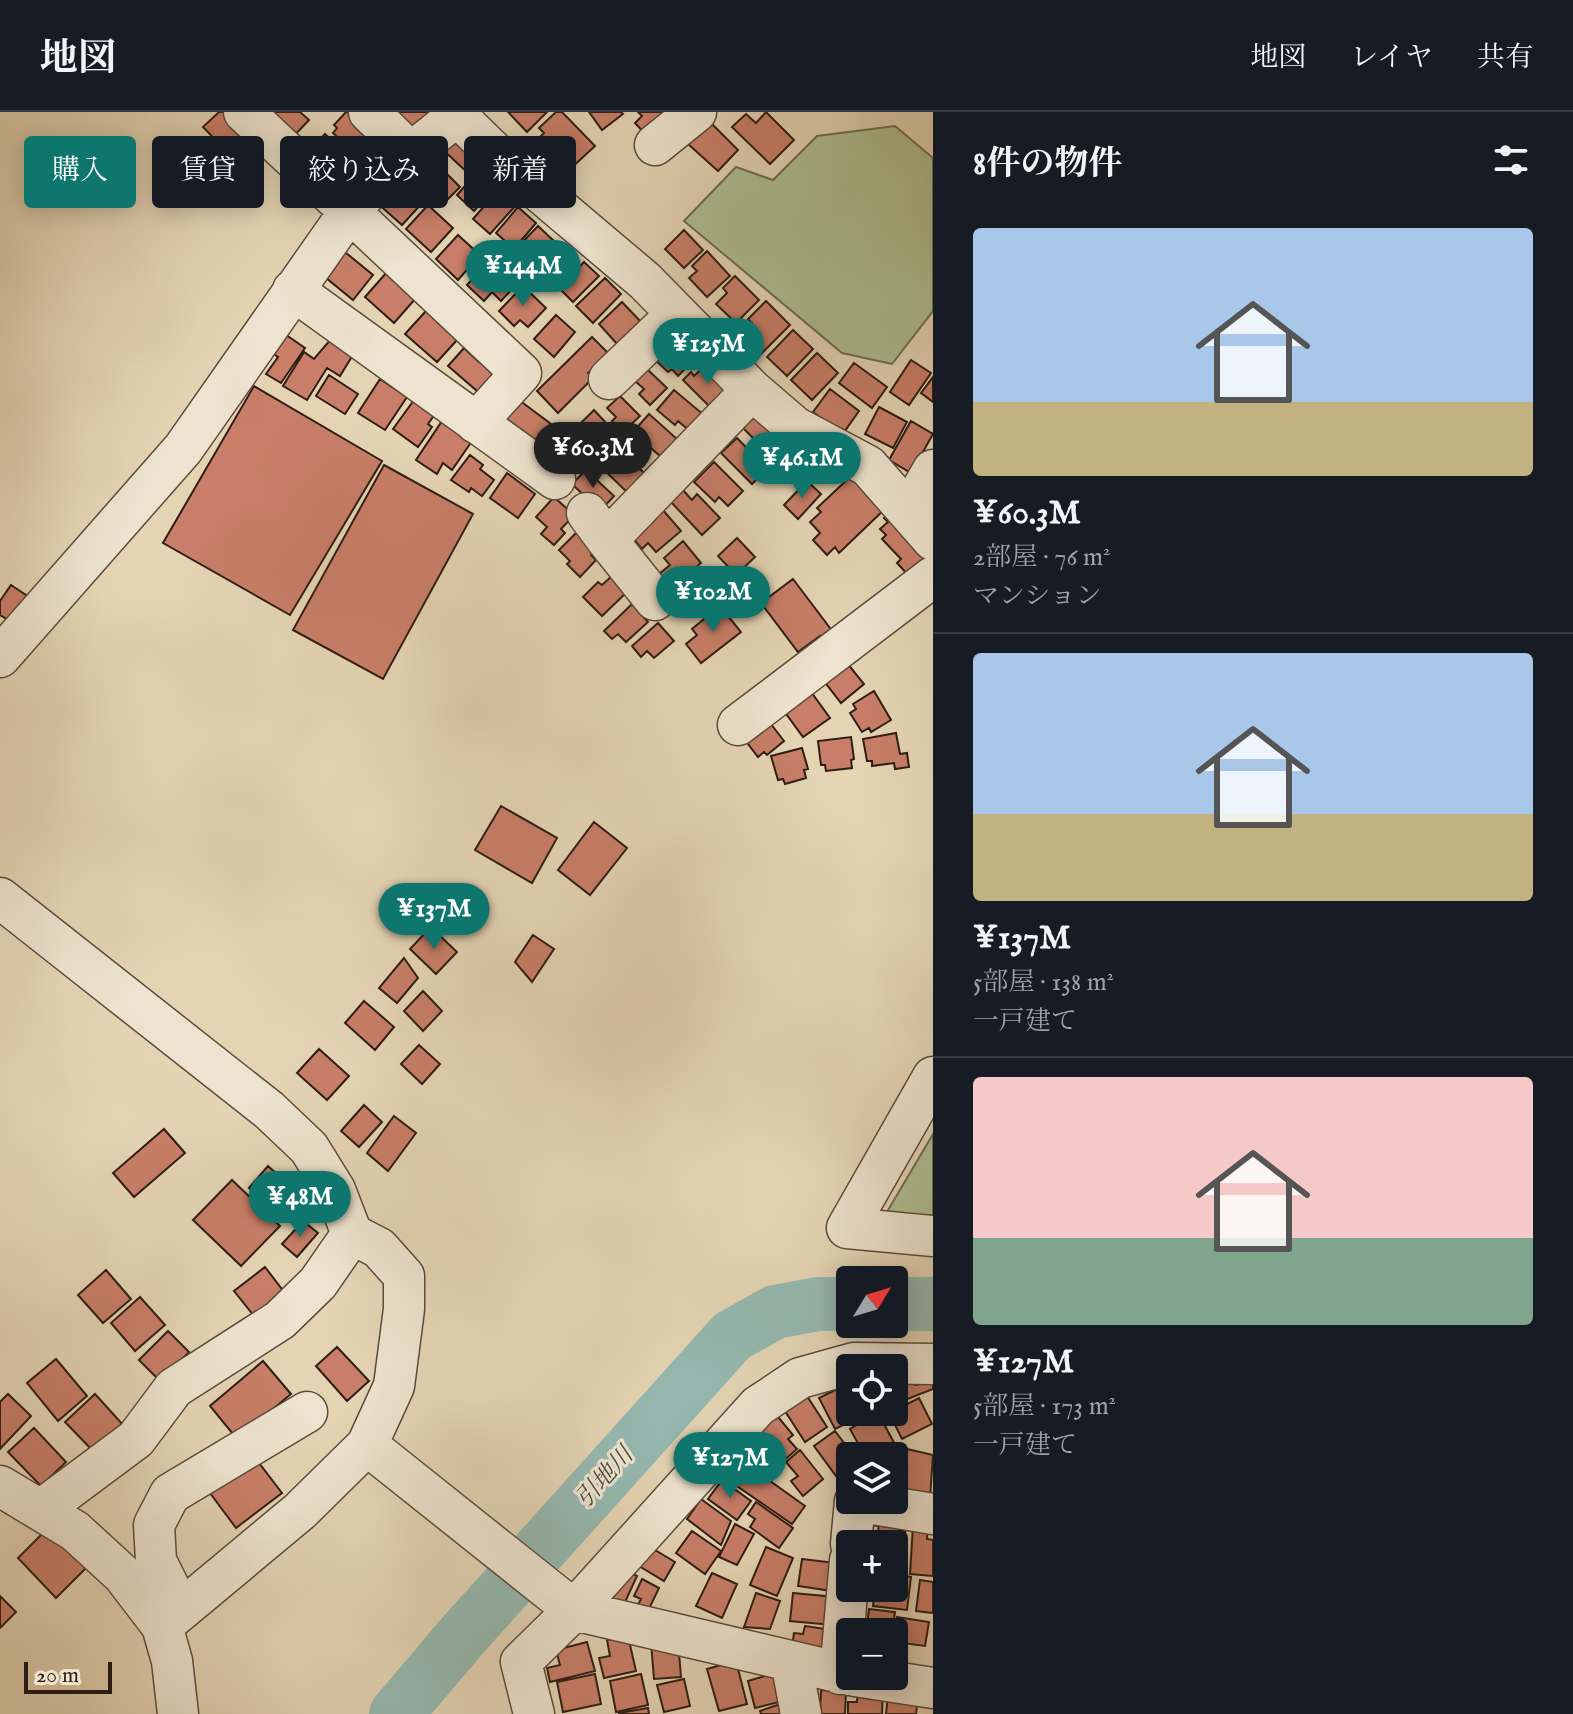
<!DOCTYPE html>
<html lang="ja">
<head>
<meta charset="utf-8">
<style>
	:root { --surface:#171b24; --page:#20242c; --text:#f1f3f6; --muted:#9ea1a6; --line:#363941; --accent:#0f766e }
	body { margin:0; font-family:"IM FELL English","Noto Serif JP",serif; background:var(--page); color:var(--text); height:100vh; display:flex; flex-direction:column; font-size:30px; white-space:nowrap }
	* { box-sizing:border-box; margin:0 }
	p { font-size:26px; color:var(--muted) }
	.icon { flex:none; width:44px; height:44px; fill:none; stroke:currentColor; stroke-width:2; stroke-linecap:round; stroke-linejoin:round }
	.map { position:relative; flex:1; overflow:hidden }
	.panel { display:flex; flex-direction:column; background:var(--surface); width:640px }
	.panel>* { flex:none }
	.top-card { position:absolute; left:24px; top:24px; width:760px; height:72px; display:flex; gap:16px }
	.needle { width:52px; rotate:52deg }
	.buttons { position:absolute; left:836px; top:1154px; display:grid; gap:16px }
	.buttons a { display:grid; place-items:center; width:72px; height:72px; border-radius:8px; background:var(--surface); box-shadow:0 4px 20px #0003; font-size:40px }
	.scale { position:absolute; left:24px; bottom:20px; width:88px; box-sizing:border-box; padding-left:8px; border:4px solid #2f1e13; border-top:0; font-size:22px; line-height:28px; white-space:nowrap; color:#2f1e13; -webkit-text-stroke:6px #ede3ce; paint-order:stroke }
	.price { position:absolute; translate:-50% -68px; padding:0 18px; border-radius:28px; background:var(--accent); color:#fff; font-size:26px; line-height:52px; filter:drop-shadow(0 2px 4px #0008) }
	.price::after { content:''; position:absolute; left:50%; top:48px; width:24px; height:18px; margin-left:-12px; background:inherit; clip-path:polygon(0 0,100% 0,50% 100%) }
	.price.selected { background:#222; color:#fff }
	ul { padding:0; list-style:none }
	li { display:grid; align-content:center; gap:16px; height:424px; padding:0 40px }
	li+li { border-top:2px solid var(--line) }
	li span { display:grid; place-items:center; height:248px; border-radius:8px; color:#555 }
	li>.icon { margin-inline-start:auto }
	span .icon { width:144px; height:144px; fill:#fffc; stroke-width:1 }
	li b { font-size:34px }
	h2 { display:flex; justify-content:space-between; align-items:center; height:96px; padding:0 40px; font-size:34px }
	.chip { padding:0 28px; border-radius:8px; background:var(--surface); box-shadow:0 4px 20px #0003; font-size:28px; line-height:72px }
	.chip.selected { background:var(--accent); color:#fff }
	header { display:flex; align-items:center; gap:48px; box-sizing:border-box; height:112px; padding:0 40px; background:var(--surface); border-bottom:2px solid var(--line) }
	header strong { font-size:38px }
	nav { display:flex; gap:44px; margin-inline-start:auto; font-size:28px }
	main { display:flex; flex:1; min-height:0 }
	.map>svg:first-child { display:block }
</style>
</head>
<body>
<header>
<strong>地図</strong>
<nav><a>地図</a><a>レイヤ</a><a>共有</a></nav>
</header>
<main>
<div class="map">
<svg width="933" height="1602" viewBox="0 0 933 1602">
	<rect width="100%" height="100%" fill="#e4d4b4"/>
	<filter id="stains"><feTurbulence type="fractalNoise" baseFrequency=".0025" numOctaves="4"/><feColorMatrix values="0 0 0 0 .2 0 0 0 0 .09 0 0 0 0 .02 0 0 0 .5 -.17"/></filter>
	<radialGradient id="worn" r=".72"><stop offset=".6" stop-color="#630" stop-opacity="0"/><stop offset="1" stop-color="#630" stop-opacity=".3"/></radialGradient>
	<path fill="#aebe91" stroke="#6e6e52" stroke-width="2" d="M 895,14 L 933,46 L 933,199 L 892,252 L 842,241 L 684,109 L 736,55 L 773,68 L 817,24 Z
		M 933,1022 L 933,1108 L 884,1105 Z"/>
	<g fill="none" stroke-linecap="round" stroke-linejoin="round">
		<path stroke="#95b8b0" stroke-width="54" d="M 894,1192 L 933,1192
			M 396,1602 L 463,1523 L 732,1224 L 775,1200 L 818,1192 L 850,1192"/>
	</g>
	<path fill="#c87e68" stroke="#2f1e13" stroke-width="2" d="M 219,0 L 233,0 L 253,22 L 230,43 L 203,15 Z
		M 269,0 L 300,0 L 309,8 L 292,26 Z
		M 346,0 L 356,0 L 376,19 L 359,37 L 356,33 L 351,38 L 333,21 L 337,16 L 334,13 Z
		M 399,0 L 434,0 L 412,23 L 394,6 Z
		M 508,0 L 547,0 L 527,20 Z
		M 556,0 L 562,0 L 595,34 L 568,59 L 538,27 L 544,21 L 539,16 Z
		M 589,0 L 621,0 L 623,2 L 602,18 Z
		M 638,0 L 674,0 L 647,24 L 635,11 L 642,4 Z
		M 766,0 L 794,28 L 770,52 L 732,15 L 746,2 L 756,11 Z
		M 709,9 L 738,38 L 718,59 L 688,32 Z
		M 325,22 L 350,45 L 333,63 L 308,40 Z
		M 462,24 L 485,45 L 469,62 L 442,37 Z
		M 432,47 L 460,75 L 443,92 L 439,88 L 437,92 L 416,72 L 419,69 L 414,66 Z
		M 559,55 L 565,62 L 551,77 L 544,70 Z
		M 480,57 L 497,73 L 474,99 L 457,83 Z
		M 399,66 L 424,89 L 402,113 L 376,90 Z
		M 500,76 L 518,91 L 490,122 L 473,107 Z
		M 428,93 L 453,116 L 431,140 L 406,117 Z
		M 518,95 L 536,111 L 514,137 L 496,121 Z
		M 538,114 L 555,130 L 533,154 L 515,138 Z
		M 684,118 L 703,138 L 684,156 L 665,137 Z
		M 458,123 L 480,143 L 458,168 L 436,147 Z
		M 560,132 L 576,146 L 549,175 L 533,160 Z
		M 707,139 L 730,164 L 707,185 L 689,166 L 697,159 L 692,154 Z
		M 345,140 L 373,163 L 353,188 L 325,165 Z
		M 489,150 L 515,174 L 501,189 L 492,180 L 484,189 L 467,173 Z
		M 584,150 L 599,164 L 573,190 L 559,176 Z
		M 387,160 L 416,186 L 394,211 L 365,185 Z
		M 735,164 L 759,188 L 736,211 L 716,192 L 727,181 L 723,176 Z
		M 605,166 L 621,182 L 593,211 L 576,194 Z
		M 523,174 L 546,196 L 528,215 L 520,208 L 514,214 L 499,199 Z
		M 766,189 L 790,213 L 760,243 L 740,223 L 752,211 L 748,207 Z
		M 622,190 L 642,211 L 618,233 L 599,212 Z
		M 426,199 L 458,227 L 437,250 L 405,222 Z
		M 556,203 L 575,220 L 554,245 L 534,227 Z
		M 793,218 L 813,237 L 787,264 L 767,245 Z
		M 282,220 L 305,236 L 281,271 L 266,262 L 278,245 L 269,239 Z
		M 673,223 L 697,244 L 678,264 L 672,257 L 668,260 L 652,245 Z
		M 592,225 L 608,241 L 588,261 L 593,266 L 558,301 L 537,279 Z
		M 331,227 L 354,241 L 340,264 L 327,256 L 307,288 L 283,274 L 304,240 L 314,247 Z
		M 464,236 L 479,250 L 484,244 L 504,262 L 484,285 L 448,254 Z
		M 817,241 L 838,261 L 812,288 L 791,268 Z
		M 911,248 L 931,261 L 909,293 L 890,280 Z
		M 854,251 L 887,275 L 872,296 L 839,271 Z
		M 706,253 L 731,277 L 712,297 L 683,268 L 691,260 L 694,264 Z
		M 646,256 L 667,276 L 650,293 L 639,282 L 644,277 L 634,268 Z
		M 329,263 L 358,282 L 345,302 L 316,284 Z
		M 933,265 L 933,290 L 921,281 Z
		M 380,267 L 407,285 L 385,318 L 358,301 Z
		M 254,274 L 382,349 L 290,503 L 163,431 Z
		M 830,277 L 859,299 L 842,323 L 813,300 Z
		M 674,278 L 705,304 L 691,320 L 678,309 L 675,313 L 657,298 Z
		M 620,284 L 640,304 L 623,320 L 612,309 L 616,305 L 607,296 Z
		M 414,288 L 435,302 L 428,312 L 432,315 L 418,335 L 393,317 Z
		M 519,288 L 559,318 L 542,340 L 503,310 Z
		M 879,295 L 907,310 L 893,336 L 865,322 Z
		M 594,298 L 619,325 L 604,340 L 595,331 L 592,334 L 575,317 Z
		M 756,300 L 784,328 L 770,343 L 742,315 Z
		M 649,302 L 678,328 L 661,345 L 633,320 Z
		M 442,309 L 472,329 L 452,358 L 443,351 L 437,362 L 416,348 Z
		M 911,309 L 933,322 L 911,361 L 889,348 Z
		M 570,318 L 588,334 L 573,351 L 555,336 Z
		M 737,326 L 767,357 L 752,372 L 721,341 Z
		M 624,329 L 645,349 L 639,356 L 647,364 L 629,382 L 600,354 Z
		M 470,343 L 483,353 L 480,357 L 494,368 L 482,384 L 471,376 L 469,380 L 451,368 Z
		M 714,350 L 743,379 L 728,394 L 719,385 L 715,390 L 694,370 Z
		M 384,353 L 473,402 L 383,567 L 293,518 Z
		M 586,358 L 614,384 L 600,399 L 572,372 Z
		M 507,361 L 535,382 L 518,406 L 490,386 Z
		M 851,364 L 888,394 L 839,441 L 835,435 L 827,443 L 813,428 L 820,421 L 810,410 L 821,400 L 817,396 Z
		M 807,369 L 821,382 L 798,407 L 784,393 Z
		M 682,377 L 692,388 L 697,382 L 720,406 L 702,423 L 670,389 Z
		M 554,385 L 574,403 L 561,417 L 565,421 L 554,433 L 541,422 L 547,415 L 536,405 Z
		M 662,397 L 681,419 L 656,440 L 648,431 L 642,437 L 634,427 L 647,416 L 643,412 Z
		M 892,399 L 933,443 L 910,465 L 897,451 L 901,447 L 882,427 L 886,423 L 880,417 L 888,410 L 884,406 Z
		M 579,418 L 597,437 L 591,443 L 596,448 L 580,465 L 567,452 L 570,449 L 559,438 Z
		M 737,426 L 755,445 L 736,463 L 718,444 Z
		M 683,429 L 701,451 L 671,477 L 659,462 L 670,453 L 664,446 Z
		M 705,456 L 719,471 L 685,499 L 675,487 L 684,480 L 681,476 Z
		M 612,464 L 627,480 L 602,504 L 583,485 L 598,470 L 602,473 Z
		M 793,467 L 836,524 L 825,532 L 820,524 L 798,540 L 761,491 Z
		M 11,473 L 29,485 L 12,510 L 0,503 L 0,489 Z
		M 632,492 L 648,510 L 626,530 L 618,522 L 612,527 L 604,519 Z
		M 720,494 L 741,520 L 701,551 L 686,532 L 697,523 L 692,517 Z
		M 658,511 L 674,529 L 654,546 L 647,539 L 641,545 L 632,534 Z
		M 843,546 L 864,572 L 841,591 L 820,564 Z
		M 809,577 L 830,606 L 803,625 L 784,599 Z
		M 874,579 L 891,608 L 871,620 L 869,616 L 862,620 L 850,601 L 856,597 L 853,592 Z
		M 764,603 L 784,629 L 767,643 L 764,640 L 758,645 L 742,624 Z
		M 896,621 L 900,642 L 907,641 L 909,655 L 895,657 L 894,651 L 872,654 L 872,649 L 867,649 L 863,627 Z
		M 851,625 L 854,647 L 851,648 L 852,656 L 826,659 L 825,653 L 821,653 L 818,629 Z
		M 802,636 L 808,657 L 804,658 L 806,666 L 785,672 L 783,667 L 778,668 L 771,644 Z
		M 501,694 L 557,726 L 532,771 L 475,738 Z
		M 594,710 L 627,736 L 590,783 L 558,758 Z
		M 426,820 L 438,822 L 457,840 L 436,862 L 410,837 Z
		M 533,823 L 554,837 L 532,870 L 515,850 Z
		M 404,846 L 418,866 L 397,891 L 379,876 Z
		M 423,879 L 442,899 L 423,919 L 404,899 Z
		M 364,889 L 394,915 L 375,938 L 345,911 Z
		M 419,933 L 440,952 L 422,972 L 401,952 Z
		M 319,937 L 349,964 L 327,988 L 297,961 Z
		M 364,993 L 382,1010 L 359,1035 L 341,1019 Z
		M 394,1004 L 416,1021 L 388,1059 L 367,1041 Z
		M 164,1017 L 185,1041 L 134,1085 L 113,1061 Z
		M 268,1054 L 288,1072 L 264,1089 L 249,1076 Z
		M 232,1068 L 280,1114 L 241,1154 L 193,1108 Z
		M 303,1109 L 318,1121 L 297,1145 L 282,1132 Z
		M 265,1155 L 288,1185 L 258,1209 L 234,1179 Z
		M 106,1158 L 131,1187 L 103,1211 L 78,1183 Z
		M 140,1185 L 165,1213 L 135,1239 L 111,1211 Z
		M 168,1219 L 189,1240 L 160,1269 L 139,1248 Z
		M 337,1235 L 369,1269 L 347,1289 L 316,1254 Z
		M 56,1247 L 87,1284 L 58,1309 L 27,1271 Z
		M 263,1249 L 291,1282 L 237,1327 L 210,1294 Z
		M 909,1260 L 915,1273 L 933,1270 L 933,1277 L 900,1290 L 894,1276 L 894,1266 Z
		M 839,1276 L 856,1307 L 835,1317 L 819,1286 Z
		M 805,1281 L 827,1315 L 805,1330 L 783,1296 Z
		M 8,1282 L 31,1304 L 0,1337 L 0,1290 Z
		M 95,1282 L 124,1314 L 95,1341 L 65,1310 Z
		M 919,1286 L 932,1312 L 902,1327 L 889,1301 Z
		M 774,1300 L 793,1323 L 788,1327 L 797,1337 L 780,1352 L 752,1318 Z
		M 854,1300 L 877,1300 L 858,1309 Z
		M 878,1301 L 898,1338 L 888,1344 L 865,1344 L 850,1317 Z
		M 34,1316 L 66,1350 L 41,1374 L 8,1340 Z
		M 835,1319 L 854,1344 L 850,1344 L 850,1353 L 836,1364 L 814,1334 Z
		M 907,1337 L 933,1343 L 930,1386 L 898,1379 Z
		M 800,1338 L 823,1367 L 803,1384 L 791,1369 L 798,1364 L 786,1350 Z
		M 253,1343 L 282,1381 L 236,1416 L 207,1377 Z
		M 745,1351 L 805,1394 L 792,1412 L 731,1370 Z
		M 722,1368 L 751,1389 L 737,1408 L 708,1387 Z
		M 701,1387 L 731,1409 L 721,1433 L 687,1407 Z
		M 756,1390 L 793,1416 L 779,1436 L 750,1415 L 755,1407 L 748,1402 Z
		M 879,1409 L 906,1412 L 901,1458 L 894,1458 L 894,1432 L 877,1432 Z
		M 735,1412 L 754,1422 L 737,1453 L 719,1445 Z
		M 913,1413 L 928,1414 L 927,1427 L 933,1428 L 933,1464 L 910,1462 Z
		M 48,1416 L 86,1456 L 56,1486 L 18,1446 Z
		M 692,1419 L 721,1439 L 705,1462 L 676,1441 Z
		M 645,1432 L 675,1450 L 664,1469 L 634,1451 Z
		M 766,1435 L 793,1446 L 777,1484 L 750,1473 Z
		M 802,1447 L 836,1451 L 832,1479 L 798,1474 Z
		M 620,1456 L 637,1464 L 620,1501 L 603,1494 Z
		M 712,1461 L 737,1472 L 722,1506 L 696,1494 Z
		M 894,1463 L 911,1465 L 907,1498 L 873,1494 L 875,1476 L 894,1476 Z
		M 642,1467 L 659,1476 L 646,1503 L 633,1502 L 641,1487 L 634,1484 Z
		M 920,1468 L 933,1470 L 933,1501 L 916,1499 Z
		M 756,1481 L 780,1489 L 770,1517 L 744,1515 Z
		M 793,1481 L 835,1485 L 832,1513 L 790,1509 Z
		M 0,1484 L 16,1500 L 0,1516 Z
		M 869,1497 L 895,1500 L 892,1520 L 866,1520 Z
		M 897,1505 L 929,1510 L 925,1534 L 894,1530 Z
		M 805,1514 L 832,1518 L 829,1541 L 792,1534 L 794,1521 L 803,1522 Z
		M 628,1524 L 636,1559 L 604,1566 L 599,1546 L 610,1544 L 607,1528 Z
		M 678,1529 L 681,1565 L 654,1567 L 651,1531 Z
		M 587,1530 L 595,1559 L 550,1570 L 547,1556 L 560,1553 L 556,1538 Z
		M 736,1549 L 747,1592 L 719,1599 L 707,1557 Z
		M 775,1561 L 783,1589 L 755,1596 L 748,1569 Z
		M 595,1562 L 601,1592 L 563,1600 L 557,1570 Z
		M 641,1562 L 648,1593 L 616,1600 L 610,1569 Z
		M 684,1567 L 690,1594 L 664,1600 L 657,1573 Z
		M 858,1575 L 883,1577 L 882,1602 L 848,1602 L 848,1590 L 857,1590 Z
		M 821,1578 L 846,1579 L 845,1602 L 820,1602 Z
		M 888,1583 L 918,1586 L 916,1602 L 886,1602 Z
		M 783,1591 L 787,1602 L 761,1602 L 760,1599 Z
		M 648,1596 L 649,1602 L 619,1602 L 619,1601 Z"/>
	<g fill="none" stroke-linecap="round" stroke-linejoin="round">
		<g stroke="#5c4c3b" stroke-width="43">
			<path id="minor" d="M 244,0 L 521,261 L 476,311
				M 369,0 L 410,40
				M 457,4 L 503,49 L 645,169 L 752,278 L 795,315 L 868,354 L 933,428
				M 655,33 L 696,0
				M 293,178 L 555,367
				M 609,267 L 677,202
				M 909,400 L 933,358
				M 587,401 L 607,428 L 752,278
				M 607,428 L 655,488
				M 0,545 L 183,337 L 349,100 L 382,64 L 462,0
				M 738,613 L 933,465
				M 0,786 L 269,998 L 309,1036 L 335,1078 L 352,1122 L 379,1136 L 404,1164 L 404,1197 L 394,1274 L 367,1333
				M 933,965 L 847,1116 L 933,1124
				M 0,1374 L 75,1419 L 123,1463 L 162,1514
				M 42,1397 L 136,1327 L 174,1276 L 280,1208 L 318,1171 L 352,1122
				M 851,1432 L 855,1389 L 933,1402
				M 180,1497 L 156,1449 L 154,1413 L 170,1382 L 307,1300
				M 791,1549 L 801,1602
				M 840,1562 L 850,1448
				M 855,1564 L 933,1576
				M 178,1602 L 172,1549 L 162,1514 L 300,1399 L 367,1333 L 574,1498 L 850,1563
				M 534,1602 L 521,1550 L 574,1498 L 758,1294 L 800,1266 L 854,1251 L 933,1252"/>
		</g>
		<use href="#minor" stroke="#ede3ce" stroke-width="40"/>
	</g>
	<g text-anchor="middle" dominant-baseline="central" stroke-width="6" stroke-linejoin="round" paint-order="stroke">
		<g font-size="24" font-style="italic" fill="#4e4c42" stroke="#ede3ce">
			<text transform="translate(605 1366) rotate(-48)">引地川</text>
		</g>
	</g>
	<rect width="100%" height="100%" filter="url(#stains)"/>
	<rect width="100%" height="100%" fill="url(#worn)"/>
</svg>
<div class="buttons">
<a><svg class="needle" viewBox="-14 -14 28 28"><path d="M0-13l5 13h-10z" fill="#e53935"/><path d="M0 13l5-13h-10z" fill="#9ea1a6"/></svg></a>
<a><svg class="icon" aria-label="locate" viewBox="0 0 24 24"><circle cx="12" cy="12" r="6"/><path d="M12 2v4M12 18v4M2 12h4M18 12h4"/></svg></a>
<a><svg class="icon" aria-label="layers" viewBox="0 0 24 24"><path d="M12 4l9 5-9 5-9-5zM3 14l9 5 9-5"/></svg></a>
<a>+</a>
<a>−</a>
</div>
<div class="scale">20 m</div>
<b class="price" style="left:523px;top:196px">¥144M</b>
<b class="price" style="left:708px;top:274px">¥125M</b>
<b class="price selected" style="left:593px;top:378px">¥60.3M</b>
<b class="price" style="left:802px;top:388px">¥46.1M</b>
<b class="price" style="left:713px;top:522px">¥102M</b>
<b class="price" style="left:434px;top:839px">¥137M</b>
<b class="price" style="left:300px;top:1127px">¥48M</b>
<b class="price" style="left:730px;top:1388px">¥127M</b>
<div class="top-card">
<a class="chip selected">購入</a>
<a class="chip">賃貸</a>
<a class="chip">絞り込み</a>
<a class="chip">新着</a>
</div>
</div>
<section class="panel">
<h2>8件の物件<svg class="icon" aria-label="filters" viewBox="0 0 24 24"><path d="M4 7h16M4 17h16"/><circle cx="9" cy="7" r="2"/><circle cx="15" cy="17" r="2"/></svg></h2>
<ul>
<li><span style="background:linear-gradient(#a9c7e8 70%,#c2b280 0)"><svg class="icon" aria-label="home" viewBox="0 0 24 24"><path d="M3 11l9-7 9 7M6 9v11h12V9"/></svg></span><div><b>¥60.3M</b><p>2部屋 · 76 m²</p><p>マンション</p></div></li>
<li><span style="background:linear-gradient(#a9c7e8 65%,#c2b280 0)"><svg class="icon" aria-label="home" viewBox="0 0 24 24"><path d="M3 11l9-7 9 7M6 9v11h12V9"/></svg></span><div><b>¥137M</b><p>5部屋 · 138 m²</p><p>一戸建て</p></div></li>
<li><span style="background:linear-gradient(#f6c9c9 65%,#7fa58c 0)"><svg class="icon" aria-label="home" viewBox="0 0 24 24"><path d="M3 11l9-7 9 7M6 9v11h12V9"/></svg></span><div><b>¥127M</b><p>5部屋 · 173 m²</p><p>一戸建て</p></div></li>
</ul>
</section>
</main>
</body>
</html>
